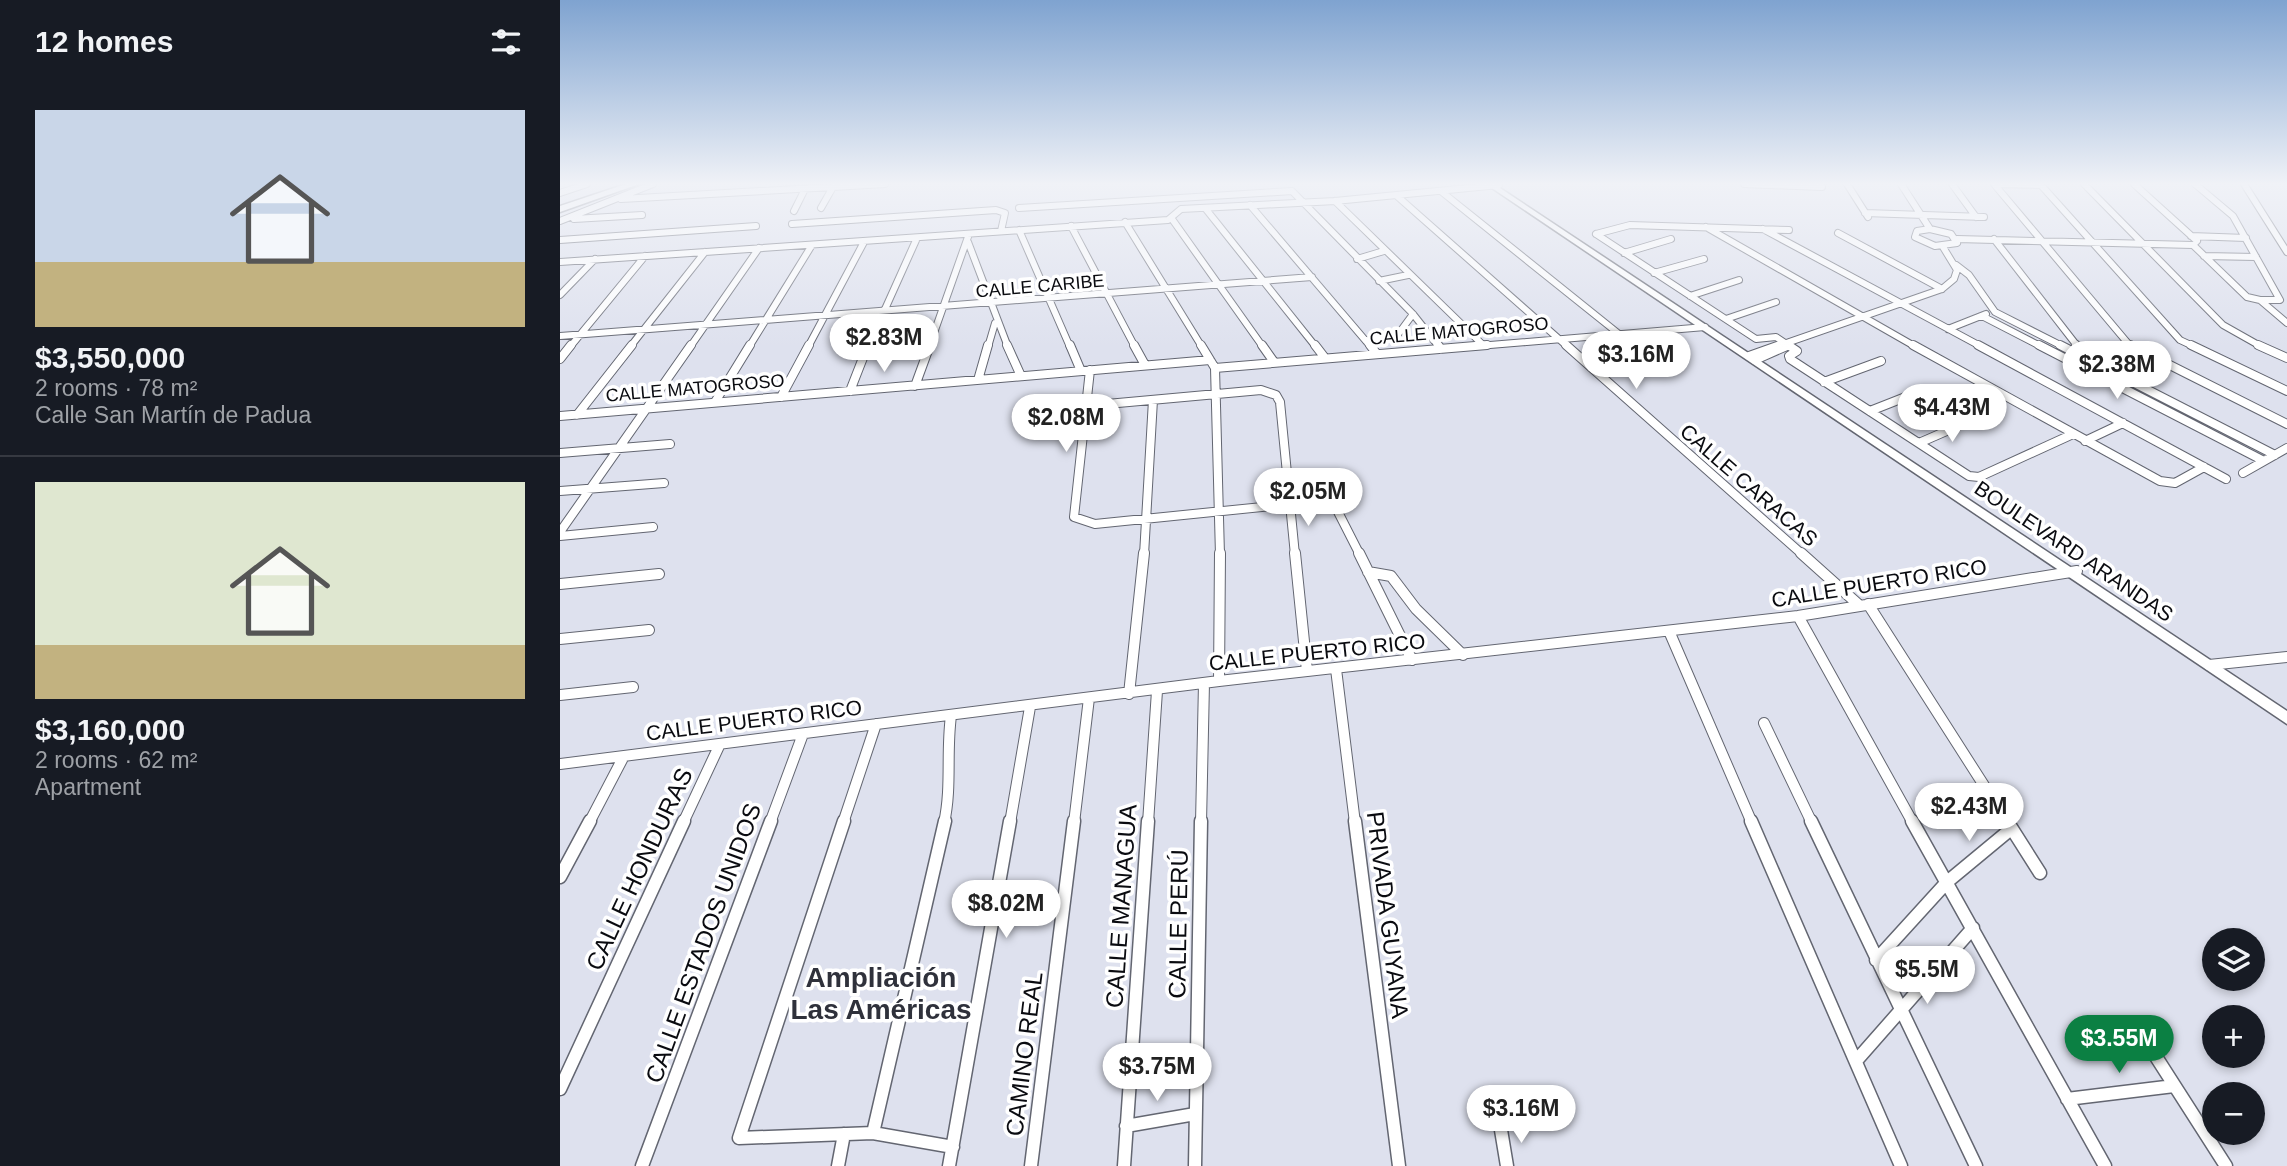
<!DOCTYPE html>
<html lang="en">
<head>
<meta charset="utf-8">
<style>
	:root { --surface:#171b24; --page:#20242c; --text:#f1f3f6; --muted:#9ea1a6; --line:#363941; --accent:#0b8043 }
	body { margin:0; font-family:Arial,sans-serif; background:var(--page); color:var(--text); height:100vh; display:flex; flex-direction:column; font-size:26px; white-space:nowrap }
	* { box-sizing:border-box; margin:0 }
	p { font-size:23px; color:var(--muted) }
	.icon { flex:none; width:38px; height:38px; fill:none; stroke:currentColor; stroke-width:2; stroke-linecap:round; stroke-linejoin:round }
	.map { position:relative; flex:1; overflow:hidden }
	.drawer { display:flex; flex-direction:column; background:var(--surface); width:560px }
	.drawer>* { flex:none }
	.tools { position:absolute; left:1642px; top:928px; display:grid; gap:14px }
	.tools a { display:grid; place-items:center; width:63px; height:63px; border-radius:50%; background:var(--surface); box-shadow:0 4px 10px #0003; font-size:35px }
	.price { position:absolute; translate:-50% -60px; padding:0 16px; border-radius:24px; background:#fff; color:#222; font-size:23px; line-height:46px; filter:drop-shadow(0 2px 4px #0008) }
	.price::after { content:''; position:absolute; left:50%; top:42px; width:21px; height:16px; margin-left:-10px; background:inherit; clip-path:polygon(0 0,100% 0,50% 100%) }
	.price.current { background:var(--accent); color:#fff }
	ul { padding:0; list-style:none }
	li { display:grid; align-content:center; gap:14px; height:371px; padding:0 35px }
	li+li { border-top:2px solid var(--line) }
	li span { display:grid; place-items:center; height:217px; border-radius:0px; color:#555 }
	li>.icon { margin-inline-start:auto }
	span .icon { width:126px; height:126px; fill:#fffc; stroke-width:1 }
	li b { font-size:30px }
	h2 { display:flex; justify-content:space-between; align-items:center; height:84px; padding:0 35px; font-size:30px }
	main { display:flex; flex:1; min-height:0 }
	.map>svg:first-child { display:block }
</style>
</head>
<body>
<main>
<section class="drawer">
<h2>12 homes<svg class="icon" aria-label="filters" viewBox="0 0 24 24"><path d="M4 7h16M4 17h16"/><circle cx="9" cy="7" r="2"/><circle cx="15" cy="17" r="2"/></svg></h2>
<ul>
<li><span style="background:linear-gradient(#c9d6e8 70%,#c2b280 0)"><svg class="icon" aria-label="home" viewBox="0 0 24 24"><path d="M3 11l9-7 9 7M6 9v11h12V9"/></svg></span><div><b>$3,550,000</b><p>2 rooms · 78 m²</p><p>Calle San Martín de Padua</p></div></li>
<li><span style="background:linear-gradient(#dfe7d0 75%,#c2b280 0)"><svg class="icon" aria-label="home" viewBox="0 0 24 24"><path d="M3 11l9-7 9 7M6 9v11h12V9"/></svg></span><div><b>$3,160,000</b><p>2 rooms · 62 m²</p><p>Apartment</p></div></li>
</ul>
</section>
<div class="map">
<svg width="1727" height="1166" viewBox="0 0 1727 1166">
	<rect width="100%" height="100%" fill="#dee1ee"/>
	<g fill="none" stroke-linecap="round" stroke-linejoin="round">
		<g stroke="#636671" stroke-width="8">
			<path id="minor-far3" d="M 1184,184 L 1262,187
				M 1287,184 L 1308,217
				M 1341,184 L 1370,229
				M 1392,184 L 1416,217
				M 1434,184 L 1571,347
				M 1434,184 L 1481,185
				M 1480,184 L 1620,340 L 1635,347
				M 1524,184 L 1663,325 L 1702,347
				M 1574,184 L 1637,241 L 1633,245 L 1687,297 L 1700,300 L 1727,323
				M 1635,184 L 1673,216 L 1720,300 L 1700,300
				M 1684,184 L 1727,252
				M 882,192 L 1059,334
				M 0,193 L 27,184
				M 837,196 L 1008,347
				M 61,199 L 325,184
				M 775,201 L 923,345
				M 690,205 L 811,347
				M 261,208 L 273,187
				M 459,208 L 732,191 L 853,314 L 879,347
				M 645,208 L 756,347
				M 234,211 L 245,189
				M 1305,213 L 1424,217
				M 14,219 L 82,215
				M 612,219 L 703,347
				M 0,221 L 93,184
				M 565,222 L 642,347
				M 232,224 L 436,210 L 445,213 L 441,231
				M 511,226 L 575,347
				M 1146,227 L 1356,347
				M 1203,229 L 1422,347
				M 1370,229 L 1391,234 L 1397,243 L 1375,246 L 1355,237 L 1357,231 Z
				M 459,230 L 510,347
				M 1278,233 L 1382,289
				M 1036,234 L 1196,339 L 1216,337 L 1231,347
				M 1036,234 L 1070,225 L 1229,230
				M 1631,236 L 1686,238
				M 1397,239 L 1633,245
				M 1434,239 L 1518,347
				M 0,240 L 196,226
				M 408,242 L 448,347
				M 1064,253 L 1111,239
				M 1644,256 L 1696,257
				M 797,259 L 824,251
				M 0,262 L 608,220 L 621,209 L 775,201 L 939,185
				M 1396,265 L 1409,275 L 1435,312 L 1504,347
				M 1094,273 L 1144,259
				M 819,281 L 848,275
				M 0,295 L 35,259
				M 1130,296 L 1179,280
				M 1422,316 L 1482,347
				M 1166,319 L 1216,302
				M 1388,329 L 1426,314
				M 0,336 L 752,277
				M 806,341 L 839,333 L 853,314
				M 10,347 L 85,256
				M 70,347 L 145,252
				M 130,347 L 199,248
				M 189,347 L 252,245
				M 248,347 L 304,242
				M 308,347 L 357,238
				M 369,347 L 409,234
				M 428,347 L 435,323
				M 906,347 L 1145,327
				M 1215,347 L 1382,289 L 1394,279 L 1397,270 L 1383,247
				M 1225,347 L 1230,345"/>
		</g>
		<g stroke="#636671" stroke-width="10">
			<path id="minor-far2" d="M 447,345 L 461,376
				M 510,345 L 521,371
				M 574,345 L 585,365
				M 641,345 L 655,368 L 660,555
				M 702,345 L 714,362
				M 755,345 L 765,358
				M 810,345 L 817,354
				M 878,345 L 881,349
				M 1006,345 L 1243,555
				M 1228,345 L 1237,351 L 1229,356 L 1230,359 L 1409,476 L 1419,477 L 1513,434
				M 1353,345 L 1600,481 L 1615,483 L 1644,467
				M 1418,345 L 1666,479
				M 1479,345 L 1704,461
				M 1500,345 L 1715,455
				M 1516,345 L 1523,354
				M 1570,345 L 1727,424
				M 1631,345 L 1727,391
				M 1698,345 L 1727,358
				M 1189,356 L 1220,345
				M 0,359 L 11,345
				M 1195,360 L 1229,345
				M 655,368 L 927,345
				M 530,370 L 514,517 L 535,524 L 731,504 L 776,508 L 800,555
				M 418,380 L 428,345
				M 1264,382 L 1321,361
				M 355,386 L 370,345
				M 290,391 L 308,345
				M 221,397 L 249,345
				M 155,402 L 190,345
				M 525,406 L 701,390 L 716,395 L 720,402 L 735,555
				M 1310,411 L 1366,389
				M 17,415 L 72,345
				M 0,416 L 650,360
				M 1525,441 L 1563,423
				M 1359,443 L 1414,419
				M 0,453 L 110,444
				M 1683,473 L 1727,448
				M 0,491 L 104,483
				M 0,532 L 131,345
				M 0,536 L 93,527
				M 584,555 L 593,400"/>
		</g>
		<g stroke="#636671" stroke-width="12">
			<path id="minor-far1" d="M 735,553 L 747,671
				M 799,553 L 852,660
				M 1241,553 L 1299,605
				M 808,572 L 831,576 L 856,609 L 903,655
				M 0,584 L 99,574
				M 1308,604 L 1448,823
				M 1238,616 L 1353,823
				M 1109,631 L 1192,823
				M 0,639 L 89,630
				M 1649,665 L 1727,657
				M 776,669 L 795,823
				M 659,681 L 660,553
				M 569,694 L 584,553
				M 0,695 L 73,687
				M 1204,723 L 1252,823
				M 0,764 L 659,681 L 1238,616 L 1517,571
				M 29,823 L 64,756
				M 123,823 L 160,744
				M 210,823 L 243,734
				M 283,823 L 316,724
				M 384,823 C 392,787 386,752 391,716
				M 450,823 L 470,707
				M 514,823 L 529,698
				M 588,823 L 597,691
				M 641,823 L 644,683"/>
		</g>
		<g stroke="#636671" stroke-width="15">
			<path id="minor" d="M 284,821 L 179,1138 L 313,1133 L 393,1147
				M 795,821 L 839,1166
				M 1191,821 L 1341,1166
				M 1251,821 L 1416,1166
				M 1352,821 L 1545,1166
				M 1447,821 L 1480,873
				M 0,877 L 30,821
				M 1316,960 L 1387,882 L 1451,829
				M 1584,1038 L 1666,1166
				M 1296,1061 L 1413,928
				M 0,1089 L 124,821
				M 1507,1099 L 1614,1086
				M 566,1126 L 635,1114
				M 941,1130 L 947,1166
				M 313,1133 L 385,821
				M 82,1166 L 211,821
				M 278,1166 L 284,1134
				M 389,1166 L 450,821
				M 471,1166 L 514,821
				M 564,1166 L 588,821
				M 635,1166 L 641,821"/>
		</g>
		<g stroke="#636671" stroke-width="3">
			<path id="secondary" d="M 926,184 L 934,184 L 1727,711 L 1727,724 Z"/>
		</g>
		<g stroke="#636671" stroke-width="3">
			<path id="primary" d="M 66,184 L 79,184 L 0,212 L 0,206 Z"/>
		</g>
		<use href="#minor-far3" stroke="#fff" stroke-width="6"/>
		<use href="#minor-far2" stroke="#fff" stroke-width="8"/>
		<use href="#minor-far1" stroke="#fff" stroke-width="10"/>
		<use href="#minor" stroke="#fff" stroke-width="12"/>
		<use href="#secondary" fill="#fff" fill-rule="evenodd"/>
		<use href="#primary" fill="#fff" fill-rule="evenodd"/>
	</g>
	<linearGradient id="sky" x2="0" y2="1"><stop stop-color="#7fa3d0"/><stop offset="0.53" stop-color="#f0f2f7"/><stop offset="1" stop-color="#f0f2f7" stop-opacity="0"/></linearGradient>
	<rect width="1727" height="347" fill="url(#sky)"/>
	<g text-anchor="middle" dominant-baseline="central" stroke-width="7" stroke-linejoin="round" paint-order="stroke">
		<g font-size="18" fill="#0a0b10" stroke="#fff">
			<text transform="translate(480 286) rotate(-5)">CALLE CARIBE</text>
			<text transform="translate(899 331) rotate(-5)">CALLE MATOGROSO</text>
			<text transform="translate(135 388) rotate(-5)">CALLE MATOGROSO</text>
		</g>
		<g font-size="21" fill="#0a0b10" stroke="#fff">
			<text transform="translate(1189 485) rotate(41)">CALLE CARACAS</text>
			<text transform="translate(1514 551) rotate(34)">BOULEVARD ARANDAS</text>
			<text transform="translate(1319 583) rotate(-9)">CALLE PUERTO RICO</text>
			<text transform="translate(757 652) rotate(-6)">CALLE PUERTO RICO</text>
			<text transform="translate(194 720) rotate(-7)">CALLE PUERTO RICO</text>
		</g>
		<g font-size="24" fill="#0a0b10" stroke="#fff">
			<text transform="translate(79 869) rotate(-65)">CALLE HONDURAS</text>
			<text transform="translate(561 906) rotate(-86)">CALLE MANAGUA</text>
			<text transform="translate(828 915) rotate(83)">PRIVADA GUYANA</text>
			<text transform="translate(618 924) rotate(-89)">CALLE PERÚ</text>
			<text transform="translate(143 943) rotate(-70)">CALLE ESTADOS UNIDOS</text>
			<text transform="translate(464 1054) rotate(-83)">CAMINO REAL</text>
		</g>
		<g font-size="28" font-weight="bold" fill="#2f313b" stroke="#fff">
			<text x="321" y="977">Ampliación<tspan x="321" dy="32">Las Américas</tspan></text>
		</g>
	</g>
</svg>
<div class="tools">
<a><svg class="icon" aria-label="layers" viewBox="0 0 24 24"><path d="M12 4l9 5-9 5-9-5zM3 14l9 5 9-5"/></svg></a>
<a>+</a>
<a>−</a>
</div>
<b class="price" style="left:324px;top:374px">$2.83M</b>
<b class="price" style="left:1076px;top:391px">$3.16M</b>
<b class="price" style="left:1557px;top:401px">$2.38M</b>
<b class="price" style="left:1392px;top:444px">$4.43M</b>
<b class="price" style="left:506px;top:454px">$2.08M</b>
<b class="price" style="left:748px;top:528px">$2.05M</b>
<b class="price" style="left:1409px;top:843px">$2.43M</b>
<b class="price" style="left:446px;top:940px">$8.02M</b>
<b class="price" style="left:1367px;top:1006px">$5.5M</b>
<b class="price current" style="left:1559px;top:1075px">$3.55M</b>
<b class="price" style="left:597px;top:1103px">$3.75M</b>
<b class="price" style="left:961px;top:1145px">$3.16M</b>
</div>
</main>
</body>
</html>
